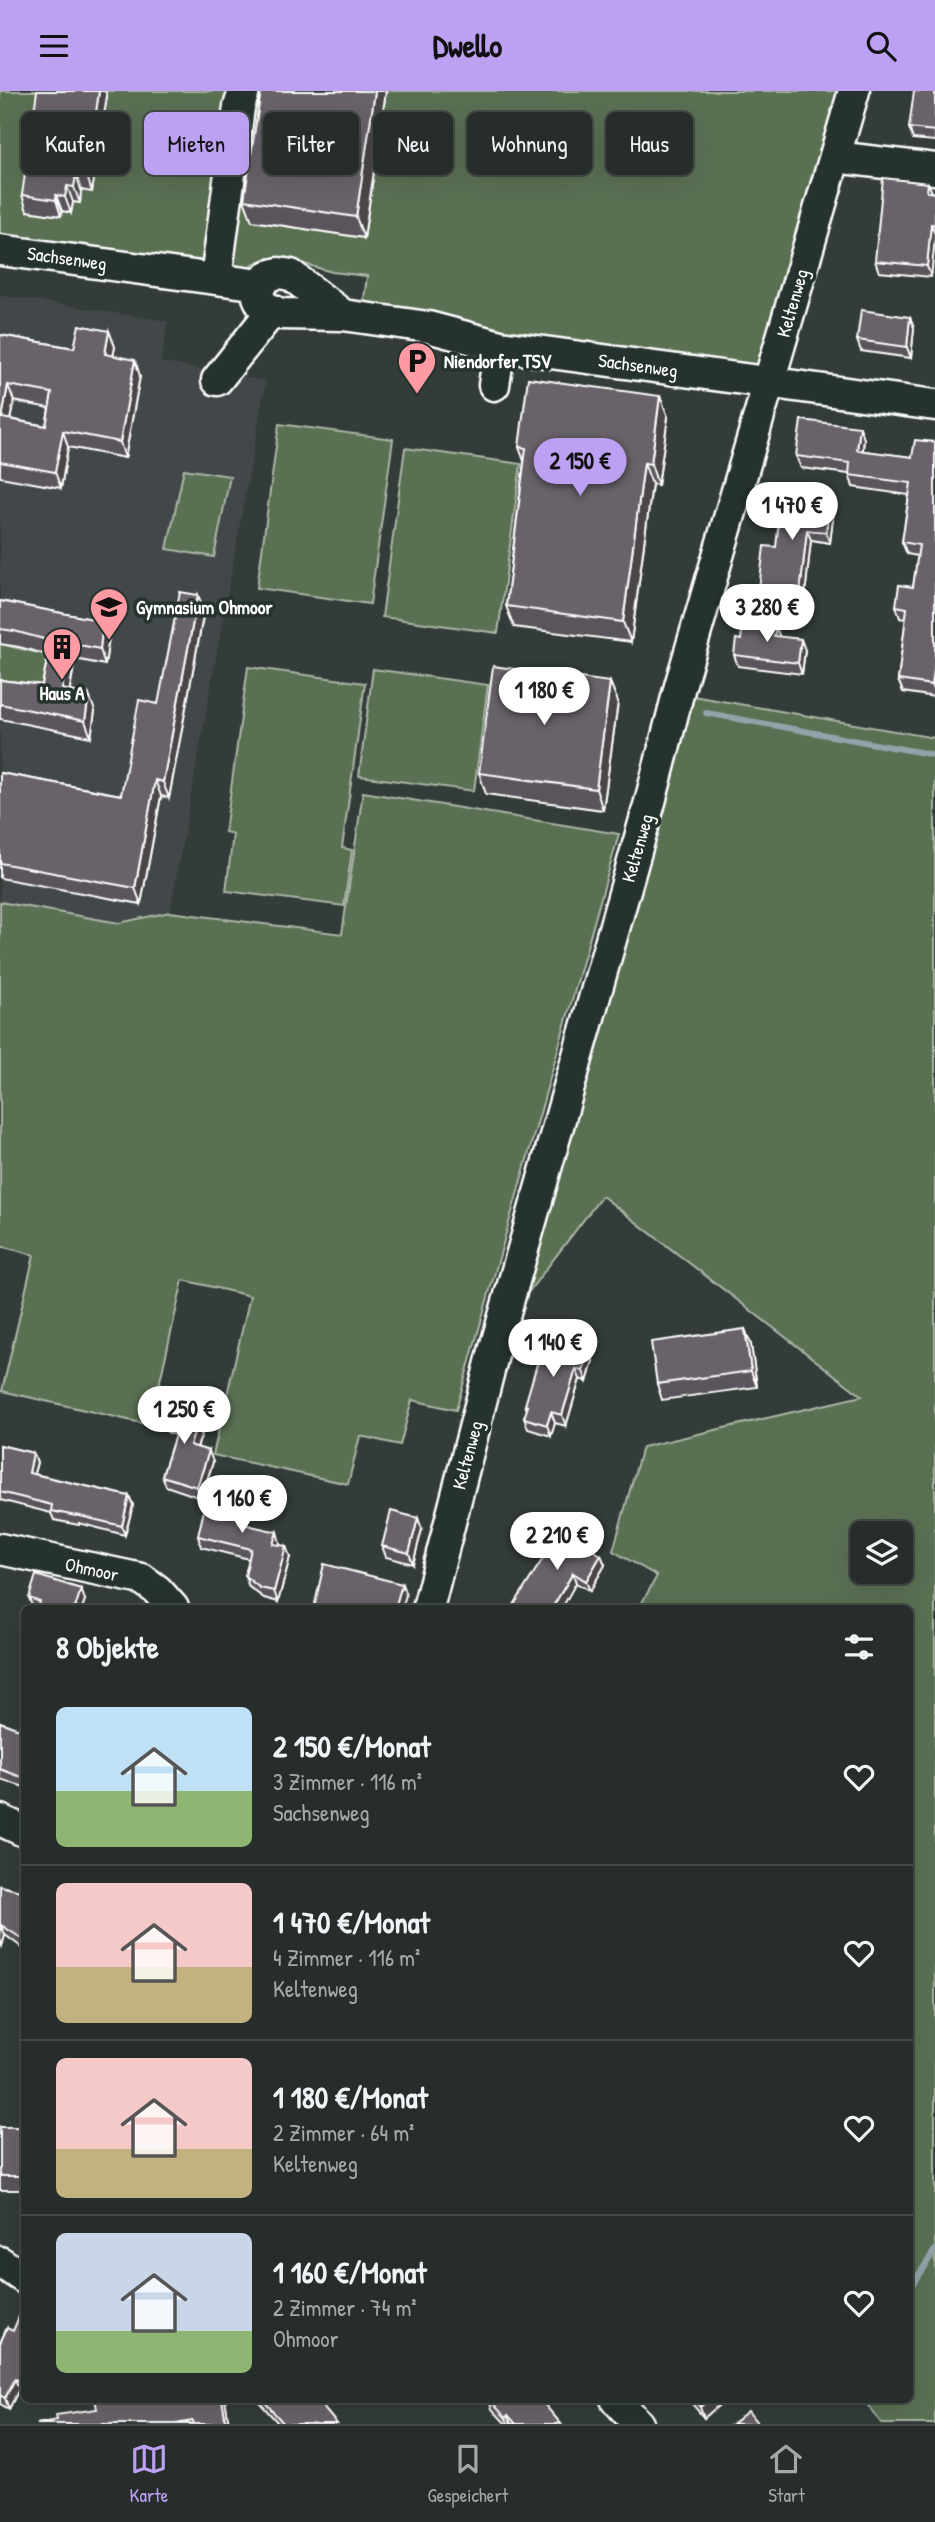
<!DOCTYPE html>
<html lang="de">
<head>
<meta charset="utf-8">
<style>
	:root { --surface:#262d2b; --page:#323937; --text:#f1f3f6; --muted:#a4a8a9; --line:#424947; --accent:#bca0f2 }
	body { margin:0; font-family:"Patrick Hand",sans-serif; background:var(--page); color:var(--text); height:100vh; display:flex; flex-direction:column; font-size:26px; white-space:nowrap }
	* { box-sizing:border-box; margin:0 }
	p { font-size:23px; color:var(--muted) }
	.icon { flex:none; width:38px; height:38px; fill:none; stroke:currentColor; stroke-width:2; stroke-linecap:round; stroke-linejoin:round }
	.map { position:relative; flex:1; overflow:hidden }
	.details { position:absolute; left:21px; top:1514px; width:892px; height:798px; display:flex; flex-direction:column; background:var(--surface); border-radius:10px; box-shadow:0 7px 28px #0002,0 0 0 2px var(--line) }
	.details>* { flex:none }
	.banner { position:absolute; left:21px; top:21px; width:894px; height:63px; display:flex; gap:14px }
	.tools { position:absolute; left:850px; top:1430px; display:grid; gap:14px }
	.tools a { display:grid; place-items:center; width:63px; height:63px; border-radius:10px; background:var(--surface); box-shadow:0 7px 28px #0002,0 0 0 2px var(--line); font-size:35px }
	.price { position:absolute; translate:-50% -60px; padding:0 16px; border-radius:24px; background:#fff; color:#222; font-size:23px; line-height:46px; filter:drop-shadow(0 2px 4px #0008) }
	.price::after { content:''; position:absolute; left:50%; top:42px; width:21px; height:16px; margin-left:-10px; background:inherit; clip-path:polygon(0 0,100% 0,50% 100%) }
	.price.on { background:var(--accent); color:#111 }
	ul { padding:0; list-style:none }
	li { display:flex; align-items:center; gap:21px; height:175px; padding:0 35px }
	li+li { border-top:2px solid var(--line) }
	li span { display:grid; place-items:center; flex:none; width:196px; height:140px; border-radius:10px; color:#555 }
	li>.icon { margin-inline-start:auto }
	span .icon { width:84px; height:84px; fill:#fffc; stroke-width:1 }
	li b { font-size:30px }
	h2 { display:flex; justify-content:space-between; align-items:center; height:84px; padding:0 35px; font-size:30px }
	.chip { padding:0 24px; border-radius:10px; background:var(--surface); box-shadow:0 7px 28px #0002,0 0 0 2px var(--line); font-size:24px; line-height:63px }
	.chip.on { background:var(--accent); color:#111 }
	header { display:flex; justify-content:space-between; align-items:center; height:91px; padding:0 35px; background:var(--accent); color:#111; font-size:32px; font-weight:700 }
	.tabs { display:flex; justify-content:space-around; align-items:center; height:98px; border-top:2px solid var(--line); background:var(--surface); font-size:19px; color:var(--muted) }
	.tabs a { display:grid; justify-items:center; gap:4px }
	.tabs .on { color:var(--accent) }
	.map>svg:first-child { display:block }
</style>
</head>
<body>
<header><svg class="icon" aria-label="menu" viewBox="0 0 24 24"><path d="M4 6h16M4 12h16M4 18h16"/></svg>Dwello<svg class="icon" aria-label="search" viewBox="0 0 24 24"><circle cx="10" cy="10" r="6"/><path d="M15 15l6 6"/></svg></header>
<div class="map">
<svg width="935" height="2333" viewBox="0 0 935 2333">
	<rect width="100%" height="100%" fill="#333c39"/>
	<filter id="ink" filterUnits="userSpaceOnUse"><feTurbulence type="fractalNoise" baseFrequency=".0143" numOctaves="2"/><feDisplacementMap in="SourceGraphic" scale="14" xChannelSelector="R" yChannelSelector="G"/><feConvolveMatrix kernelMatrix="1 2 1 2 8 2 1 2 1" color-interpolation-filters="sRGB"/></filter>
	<g filter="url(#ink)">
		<path fill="#434748" d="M 0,204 L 168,230 L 161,271 L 266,290 L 170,821 L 119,832 L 0,811 Z"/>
		<path fill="#5a6f52" stroke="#acb7a8" stroke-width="2" fill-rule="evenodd" d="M 0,0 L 837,0 L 762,282 L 503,246 L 363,216 L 367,185 L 332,181 L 291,169 L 267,167 L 253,173 L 246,183 L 0,150 Z
			M 279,333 L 393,348 L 370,513 L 257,497 Z
			M 405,357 L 521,373 L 498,542 L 382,526 Z
			M 184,378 L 230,385 L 214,466 L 167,458 Z
			M 0,553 L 56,566 L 48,610 L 0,603 Z
			M 248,576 L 365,592 L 342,757 L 352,759 L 344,815 L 226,800 L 233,743 L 225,741 Z
			M 373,578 L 488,594 L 474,700 L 359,685 Z
			M 693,605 L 935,647 L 935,2333 L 882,2333 L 863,2308 L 910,2308 L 910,1517 L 639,1517 L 657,1485 L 613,1460 L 642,1356 L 862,1305 L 602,1105 L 514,1220 ZM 863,1442 L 901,1442 L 901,1480 L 863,1480 Z
			M 363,701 L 619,743 L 456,1319 L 412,1309 L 400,1354 L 360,1345 L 348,1393 L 213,1364 L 250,1205 L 183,1189 L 150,1334 L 2,1300 L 34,1164 L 0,1155 L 0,811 L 119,832 L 170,821 L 342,843 Z"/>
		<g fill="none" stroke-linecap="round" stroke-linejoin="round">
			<path stroke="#92a4a9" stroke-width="6" d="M 706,622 L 935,664
				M 910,2197 L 935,2159"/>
			<g stroke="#fff" stroke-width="35">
				<path id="minor" d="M 835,66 L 935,78
					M 0,159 L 260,194
					M 216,187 L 239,16 L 244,0
					M 343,224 L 291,184 L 279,182 L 268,185 L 260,194 L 258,206 L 262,214 L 280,223 L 343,224 L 428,236 L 500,255 L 935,314
					M 217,289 L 272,220
					M 494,294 L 500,255
					M 0,1458 L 142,1488 L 157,1499 L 173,1517
					M 428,1517 L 493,1264 L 650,711 L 680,595 L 854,0
					M 0,1729 L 24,1740
					M 0,2171 L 24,2187
					M 616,2308 L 638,2333"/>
			</g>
			<use href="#minor" stroke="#26332d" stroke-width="30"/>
		</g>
		<path fill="#5a545b" stroke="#fff" stroke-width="2" fill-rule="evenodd" d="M 261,0 L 386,0 L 364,147 L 252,130 L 244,109 Z
			M 935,0 L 935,50 L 913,48 L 909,37 Z
			M 107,5 L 92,101 L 81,99 L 80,112 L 73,111 L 71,122 L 62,120 L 61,125 L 27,120 L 22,104 Z
			M 928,92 L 932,101 L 935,102 L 935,147 L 931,186 L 879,181 L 875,170 Z
			M 910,226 L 914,237 L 911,267 L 861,260 L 857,249 Z
			M 109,240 L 115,256 L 113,265 L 140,285 L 125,367 L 68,356 L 61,397 L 0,386 L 0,244 L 74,257 ZM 14,310 L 49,317 L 46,335 L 10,328 Z
			M 660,305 L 668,326 L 658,394 L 652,393 L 631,551 L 514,536 L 506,515 L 524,370 L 519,356 Z
			M 864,348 L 863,360 L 912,366 L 935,351 L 935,606 L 903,601 L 898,589 L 906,528 L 900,527 L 896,515 L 913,496 L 918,465 L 907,463 L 902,451 L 909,404 L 853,396 L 849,383 L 801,377 L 796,365 Z
			M 834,419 L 830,452 L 811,449 L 804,513 L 763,509 L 759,498 L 776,456 Z
			M 198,504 L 204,520 L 169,707 L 161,705 L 141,813 L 0,787 L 0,682 L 121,704 L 158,613 Z
			M 0,510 L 103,530 L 109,546 L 105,574 L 75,568 L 70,599 L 95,620 L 91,646 L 0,628 L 0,589 L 42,594 L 48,564 L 19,556 L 0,553 Z
			M 741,549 L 805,559 L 802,583 L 738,575 L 734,564 Z
			M 610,591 L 618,611 L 603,719 L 486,703 L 479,682 Z
			M 745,1238 L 751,1254 L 757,1296 L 662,1309 L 657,1293 Z
			M 589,1259 L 593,1270 L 587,1291 L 580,1288 L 566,1335 L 555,1332 L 551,1345 L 528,1338 L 524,1327 L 527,1319 L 525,1314 Z
			M 202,1320 L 206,1331 L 197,1357 L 213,1371 L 201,1407 L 166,1395 L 162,1385 L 175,1344 L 167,1341 L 163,1330 Z
			M 0,1354 L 33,1362 L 37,1371 L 34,1383 L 129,1405 L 133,1414 L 125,1444 L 79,1432 L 79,1434 L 54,1429 L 51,1422 L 0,1409 Z
			M 250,1413 L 245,1433 L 280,1452 L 280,1454 L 290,1466 L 278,1511 L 264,1507 L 249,1496 L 245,1485 L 249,1468 L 201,1456 L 198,1445 Z
			M 422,1438 L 413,1473 L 386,1466 L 382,1455 Z
			M 601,1464 L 605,1474 L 590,1500 L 576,1492 L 512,1517 Z
			M 29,1507 L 85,1509 L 82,1517 L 33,1517 Z
			M 0,1631 L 24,1640 L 24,1696 L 0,1688 Z
			M 0,1795 L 24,1801 L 24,1858 L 5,1844 L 2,1855 L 0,1854 Z
			M 0,2036 L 24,2036 L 24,2099 L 0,2099 Z
			M 7,2237 L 24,2301 L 19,2298 L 9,2318 L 0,2313 L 0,2252 Z
			M 225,2308 L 229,2333 L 37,2333 Z
			M 258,2308 L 316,2308 L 337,2333 L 279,2333 L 259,2311 Z
			M 489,2308 L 542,2308 L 541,2310 L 561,2333 L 506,2333 L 492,2318 Z
			M 688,2308 L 726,2308 L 704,2327 Z"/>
		<path fill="#4a454a" stroke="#fff" stroke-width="2" d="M 99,0 L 105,0 L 107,5 L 92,101 L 87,85 Z
			M 375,0 L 386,0 L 364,147 L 356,126 Z
			M 76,83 L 81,99 L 80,112 L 74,96 Z
			M 67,95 L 73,111 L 71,122 L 65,106 Z
			M 56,104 L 62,120 L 61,125 L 56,109 Z
			M 931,133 L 935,143 L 935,147 L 931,186 L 927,175 Z
			M 910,226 L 914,237 L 911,267 L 907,256 Z
			M 109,240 L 115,256 L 110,279 L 105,263 Z
			M 135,269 L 140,285 L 125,367 L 120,351 Z
			M 8,294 L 14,310 L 7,343 L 2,327 Z
			M 660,305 L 668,326 L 658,394 L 651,373 Z
			M 860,336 L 864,348 L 861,371 L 857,359 Z
			M 63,340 L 68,356 L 61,397 L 55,381 Z
			M 644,372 L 652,393 L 631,551 L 623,531 Z
			M 830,408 L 834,419 L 830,452 L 826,441 Z
			M 807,439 L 811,449 L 804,513 L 800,502 Z
			M 198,504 L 204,520 L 169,707 L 163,691 Z
			M 103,530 L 109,546 L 105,574 L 100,558 Z
			M 776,536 L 780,547 L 774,545 Z
			M 801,548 L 805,559 L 802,583 L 798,572 Z
			M 69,552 L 75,568 L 67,614 L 62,598 Z
			M 935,572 L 935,602 L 932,594 Z
			M 610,591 L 618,611 L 603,719 L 596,698 Z
			M 89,604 L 95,620 L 91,646 L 85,630 Z
			M 155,689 L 161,705 L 141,813 L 135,797 Z
			M 745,1238 L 751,1254 L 757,1296 L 751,1280 Z
			M 589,1259 L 593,1270 L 587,1291 L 583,1280 Z
			M 576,1278 L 580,1288 L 566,1335 L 562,1324 Z
			M 202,1320 L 206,1331 L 194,1365 L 190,1354 Z
			M 551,1321 L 555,1332 L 551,1345 L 547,1334 Z
			M 209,1360 L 213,1371 L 201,1407 L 197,1396 Z
			M 33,1362 L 37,1371 L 32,1390 L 29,1382 Z
			M 246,1402 L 250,1413 L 243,1443 L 239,1432 Z
			M 129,1405 L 133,1414 L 125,1444 L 122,1435 Z
			M 418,1427 L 422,1438 L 413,1473 L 409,1462 Z
			M 277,1441 L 280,1452 L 277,1463 L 273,1453 Z
			M 286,1455 L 290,1466 L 278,1511 L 274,1500 Z
			M 601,1464 L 605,1474 L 590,1500 L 586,1490 Z
			M 573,1482 L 576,1492 L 562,1517 L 552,1517 Z
			M 402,1493 L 406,1504 L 402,1517 L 395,1517 Z
			M 81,1498 L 85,1509 L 82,1517 L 75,1517 Z
			M 1,1834 L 5,1844 L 2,1855 L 0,1848 Z
			M 24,2279 L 24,2301 L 20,2290 Z
			M 15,2288 L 19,2298 L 9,2318 L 5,2307 Z
			M 222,2308 L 225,2308 L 229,2333 L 226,2333 Z
			M 709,2308 L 726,2308 L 704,2327 L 700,2316 Z
			M 508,2324 L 511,2333 L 508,2333 L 506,2327 Z"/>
		<path fill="#69626a" stroke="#fff" stroke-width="2" fill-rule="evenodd" d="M 37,0 L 99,0 L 87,85 L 76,83 L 74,96 L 67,95 L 65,106 L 56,104 L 56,109 L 22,104 Z
			M 261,0 L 375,0 L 356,126 L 244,109 Z
			M 914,0 L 935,0 L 935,40 L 909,37 Z
			M 883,87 L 928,92 L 927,101 L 935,102 L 935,134 L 931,133 L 927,175 L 875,170 Z
			M 861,219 L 910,226 L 907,256 L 857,249 Z
			M 79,234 L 109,240 L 105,263 L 135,269 L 120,351 L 63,340 L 55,381 L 0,371 L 0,244 L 74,257 ZM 8,294 L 52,302 L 46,335 L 2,327 Z
			M 528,287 L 660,305 L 651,373 L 644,372 L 623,531 L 506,515 L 526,357 L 519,356 Z
			M 801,329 L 860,336 L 857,359 L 912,366 L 915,349 L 935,351 L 935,572 L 932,594 L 898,589 L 907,517 L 896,515 L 899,494 L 913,496 L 919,454 L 902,451 L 911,392 L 849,384 L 850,372 L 796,365 Z
			M 782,402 L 830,408 L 826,441 L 807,439 L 800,502 L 759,498 L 764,455 L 776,456 Z
			M 180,501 L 198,504 L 163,691 L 155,689 L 135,797 L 0,772 L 0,682 L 121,704 L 139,609 L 158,613 Z
			M 0,510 L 103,530 L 100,558 L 69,552 L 62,598 L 89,604 L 85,630 L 0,613 L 0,589 L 42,594 L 51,550 L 14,540 L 0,538 Z
			M 743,531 L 776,536 L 774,545 L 801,548 L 798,572 L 734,564 L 736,548 L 741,549 Z
			M 493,575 L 610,591 L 596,698 L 479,682 Z
			M 745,1238 L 751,1280 L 657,1293 L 651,1251 Z
			M 545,1246 L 589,1259 L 583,1280 L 576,1278 L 562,1324 L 551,1321 L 547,1334 L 524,1327 L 528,1315 L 525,1314 Z
			M 171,1309 L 202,1320 L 190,1354 L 209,1360 L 197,1396 L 162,1385 L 178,1335 L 163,1330 Z
			M 0,1354 L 33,1362 L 29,1382 L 129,1405 L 122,1435 L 76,1424 L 76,1425 L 51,1420 L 52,1414 L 0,1401 Z
			M 210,1393 L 246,1402 L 239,1432 L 277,1441 L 273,1453 L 286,1455 L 274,1500 L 260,1497 L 245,1485 L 251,1458 L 198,1445 Z
			M 391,1420 L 418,1427 L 409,1462 L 382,1455 Z
			M 560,1440 L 601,1464 L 586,1490 L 573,1482 L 552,1517 L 512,1517 Z
			M 324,1473 L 402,1493 L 395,1517 L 314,1517 Z
			M 36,1484 L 81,1498 L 75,1517 L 77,1517 L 38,1517 L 40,1511 L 29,1507 Z
			M 0,1631 L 24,1640 L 24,1687 L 0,1678 Z
			M 0,1795 L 24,1801 L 24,1849 L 1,1834 L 0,1837 Z
			M 0,2036 L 24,2036 L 24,2085 L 0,2085 Z
			M 21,2221 L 24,2223 L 24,2279 L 20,2290 L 15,2288 L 5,2307 L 0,2304 L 0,2252 L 7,2237 L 13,2240 Z
			M 95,2308 L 222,2308 L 226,2333 L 194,2333 L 193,2330 L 175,2333 L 37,2333 L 57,2329 L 56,2324 L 97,2318 Z
			M 262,2308 L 316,2308 L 337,2333 L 284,2333 Z
			M 489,2308 L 540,2308 L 561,2333 L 516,2333 L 508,2324 L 506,2327 Z
			M 693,2308 L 709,2308 L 700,2316 Z
			M 748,2320 L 758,2333 L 732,2333 Z"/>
	</g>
	<defs>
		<g id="parking-pin" transform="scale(2.0125)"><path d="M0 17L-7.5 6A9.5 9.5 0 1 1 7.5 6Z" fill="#ff9aa2" stroke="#26332d"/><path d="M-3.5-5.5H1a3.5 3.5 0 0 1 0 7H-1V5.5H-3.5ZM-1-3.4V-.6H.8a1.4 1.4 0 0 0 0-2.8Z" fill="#111"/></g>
		<g id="school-pin" transform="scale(2.0125)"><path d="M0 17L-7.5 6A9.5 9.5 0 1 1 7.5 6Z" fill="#ff9aa2" stroke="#26332d"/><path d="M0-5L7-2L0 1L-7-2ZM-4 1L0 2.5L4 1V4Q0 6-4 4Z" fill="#111"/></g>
		<g id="building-pin" transform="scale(2.0125)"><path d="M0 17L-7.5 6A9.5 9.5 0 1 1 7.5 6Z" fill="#ff9aa2" stroke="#26332d"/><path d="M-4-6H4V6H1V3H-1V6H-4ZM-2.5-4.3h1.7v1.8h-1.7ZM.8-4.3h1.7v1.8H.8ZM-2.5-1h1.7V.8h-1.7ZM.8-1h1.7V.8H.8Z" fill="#111"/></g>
	</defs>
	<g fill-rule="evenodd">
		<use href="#parking-pin" x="417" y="270"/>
		<use href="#school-pin" x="109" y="516"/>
		<use href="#building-pin" x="62" y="556"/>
	</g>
	<g text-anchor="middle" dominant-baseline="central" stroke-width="7" stroke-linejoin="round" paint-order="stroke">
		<g font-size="19" fill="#fff" stroke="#26332d">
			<text transform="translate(67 167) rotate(8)">Sachsenweg</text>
			<text transform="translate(792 212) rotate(-74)">Keltenweg</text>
			<text transform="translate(638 274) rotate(8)">Sachsenweg</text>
			<text transform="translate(637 757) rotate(-74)">Keltenweg</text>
			<text transform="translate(467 1364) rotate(-75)">Keltenweg</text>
			<text transform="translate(92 1478) rotate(12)">Ohmoor</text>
		</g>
		<g font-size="19" font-weight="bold" fill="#fff" stroke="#26332d" text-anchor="start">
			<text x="444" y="270">Niendorfer TSV</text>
			<text x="136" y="516">Gymnasium Ohmoor</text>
			<text x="62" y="602" text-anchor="middle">Haus A</text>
		</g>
	</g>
</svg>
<div class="tools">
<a><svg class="icon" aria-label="layers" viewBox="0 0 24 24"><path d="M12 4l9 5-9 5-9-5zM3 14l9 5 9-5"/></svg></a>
</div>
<b class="price on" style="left:580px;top:407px">2 150 €</b>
<b class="price" style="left:792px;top:451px">1 470 €</b>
<b class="price" style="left:767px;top:553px">3 280 €</b>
<b class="price" style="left:544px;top:636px">1 180 €</b>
<b class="price" style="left:553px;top:1288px">1 140 €</b>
<b class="price" style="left:184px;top:1355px">1 250 €</b>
<b class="price" style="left:242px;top:1444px">1 160 €</b>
<b class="price" style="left:557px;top:1481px">2 210 €</b>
<div class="banner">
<a class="chip">Kaufen</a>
<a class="chip on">Mieten</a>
<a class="chip">Filter</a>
<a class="chip">Neu</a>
<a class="chip">Wohnung</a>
<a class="chip">Haus</a>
</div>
<section class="details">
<h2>8 Objekte<svg class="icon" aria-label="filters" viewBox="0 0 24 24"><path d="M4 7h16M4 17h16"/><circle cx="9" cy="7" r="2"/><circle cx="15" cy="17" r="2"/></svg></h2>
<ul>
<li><span style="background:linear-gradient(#bfe0f5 60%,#8fb573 0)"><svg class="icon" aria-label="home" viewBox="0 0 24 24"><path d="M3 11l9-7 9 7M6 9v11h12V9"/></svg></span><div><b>2 150 €/Monat</b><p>3 Zimmer · 116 m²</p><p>Sachsenweg</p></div><svg class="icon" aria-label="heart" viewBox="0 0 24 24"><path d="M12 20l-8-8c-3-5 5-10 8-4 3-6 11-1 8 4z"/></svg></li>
<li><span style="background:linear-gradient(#f6c9c9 60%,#c2b280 0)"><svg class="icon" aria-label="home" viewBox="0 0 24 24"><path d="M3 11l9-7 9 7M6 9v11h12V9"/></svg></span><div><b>1 470 €/Monat</b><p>4 Zimmer · 116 m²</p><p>Keltenweg</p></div><svg class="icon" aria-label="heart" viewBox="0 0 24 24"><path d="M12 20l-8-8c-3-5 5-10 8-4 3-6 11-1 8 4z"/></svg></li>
<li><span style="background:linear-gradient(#f6c9c9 65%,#c2b280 0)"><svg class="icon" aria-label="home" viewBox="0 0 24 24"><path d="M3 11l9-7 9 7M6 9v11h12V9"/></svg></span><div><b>1 180 €/Monat</b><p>2 Zimmer · 64 m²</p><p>Keltenweg</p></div><svg class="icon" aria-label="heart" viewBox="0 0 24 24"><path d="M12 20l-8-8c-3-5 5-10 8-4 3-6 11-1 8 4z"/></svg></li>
<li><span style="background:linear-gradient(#c9d6e8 70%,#8fb573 0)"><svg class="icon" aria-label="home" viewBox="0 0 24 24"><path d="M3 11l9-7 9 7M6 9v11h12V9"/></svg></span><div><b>1 160 €/Monat</b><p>2 Zimmer · 74 m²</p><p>Ohmoor</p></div><svg class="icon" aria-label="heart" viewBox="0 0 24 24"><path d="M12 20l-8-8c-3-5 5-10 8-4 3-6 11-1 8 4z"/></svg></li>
</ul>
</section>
</div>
<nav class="tabs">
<a class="on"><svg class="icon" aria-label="map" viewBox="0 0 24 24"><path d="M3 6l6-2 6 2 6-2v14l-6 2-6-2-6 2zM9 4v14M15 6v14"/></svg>Karte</a>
<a><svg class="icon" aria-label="saved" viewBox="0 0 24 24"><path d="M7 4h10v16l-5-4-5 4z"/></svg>Gespeichert</a>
<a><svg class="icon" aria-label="home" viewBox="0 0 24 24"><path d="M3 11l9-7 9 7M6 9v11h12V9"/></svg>Start</a>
</nav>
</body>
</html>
